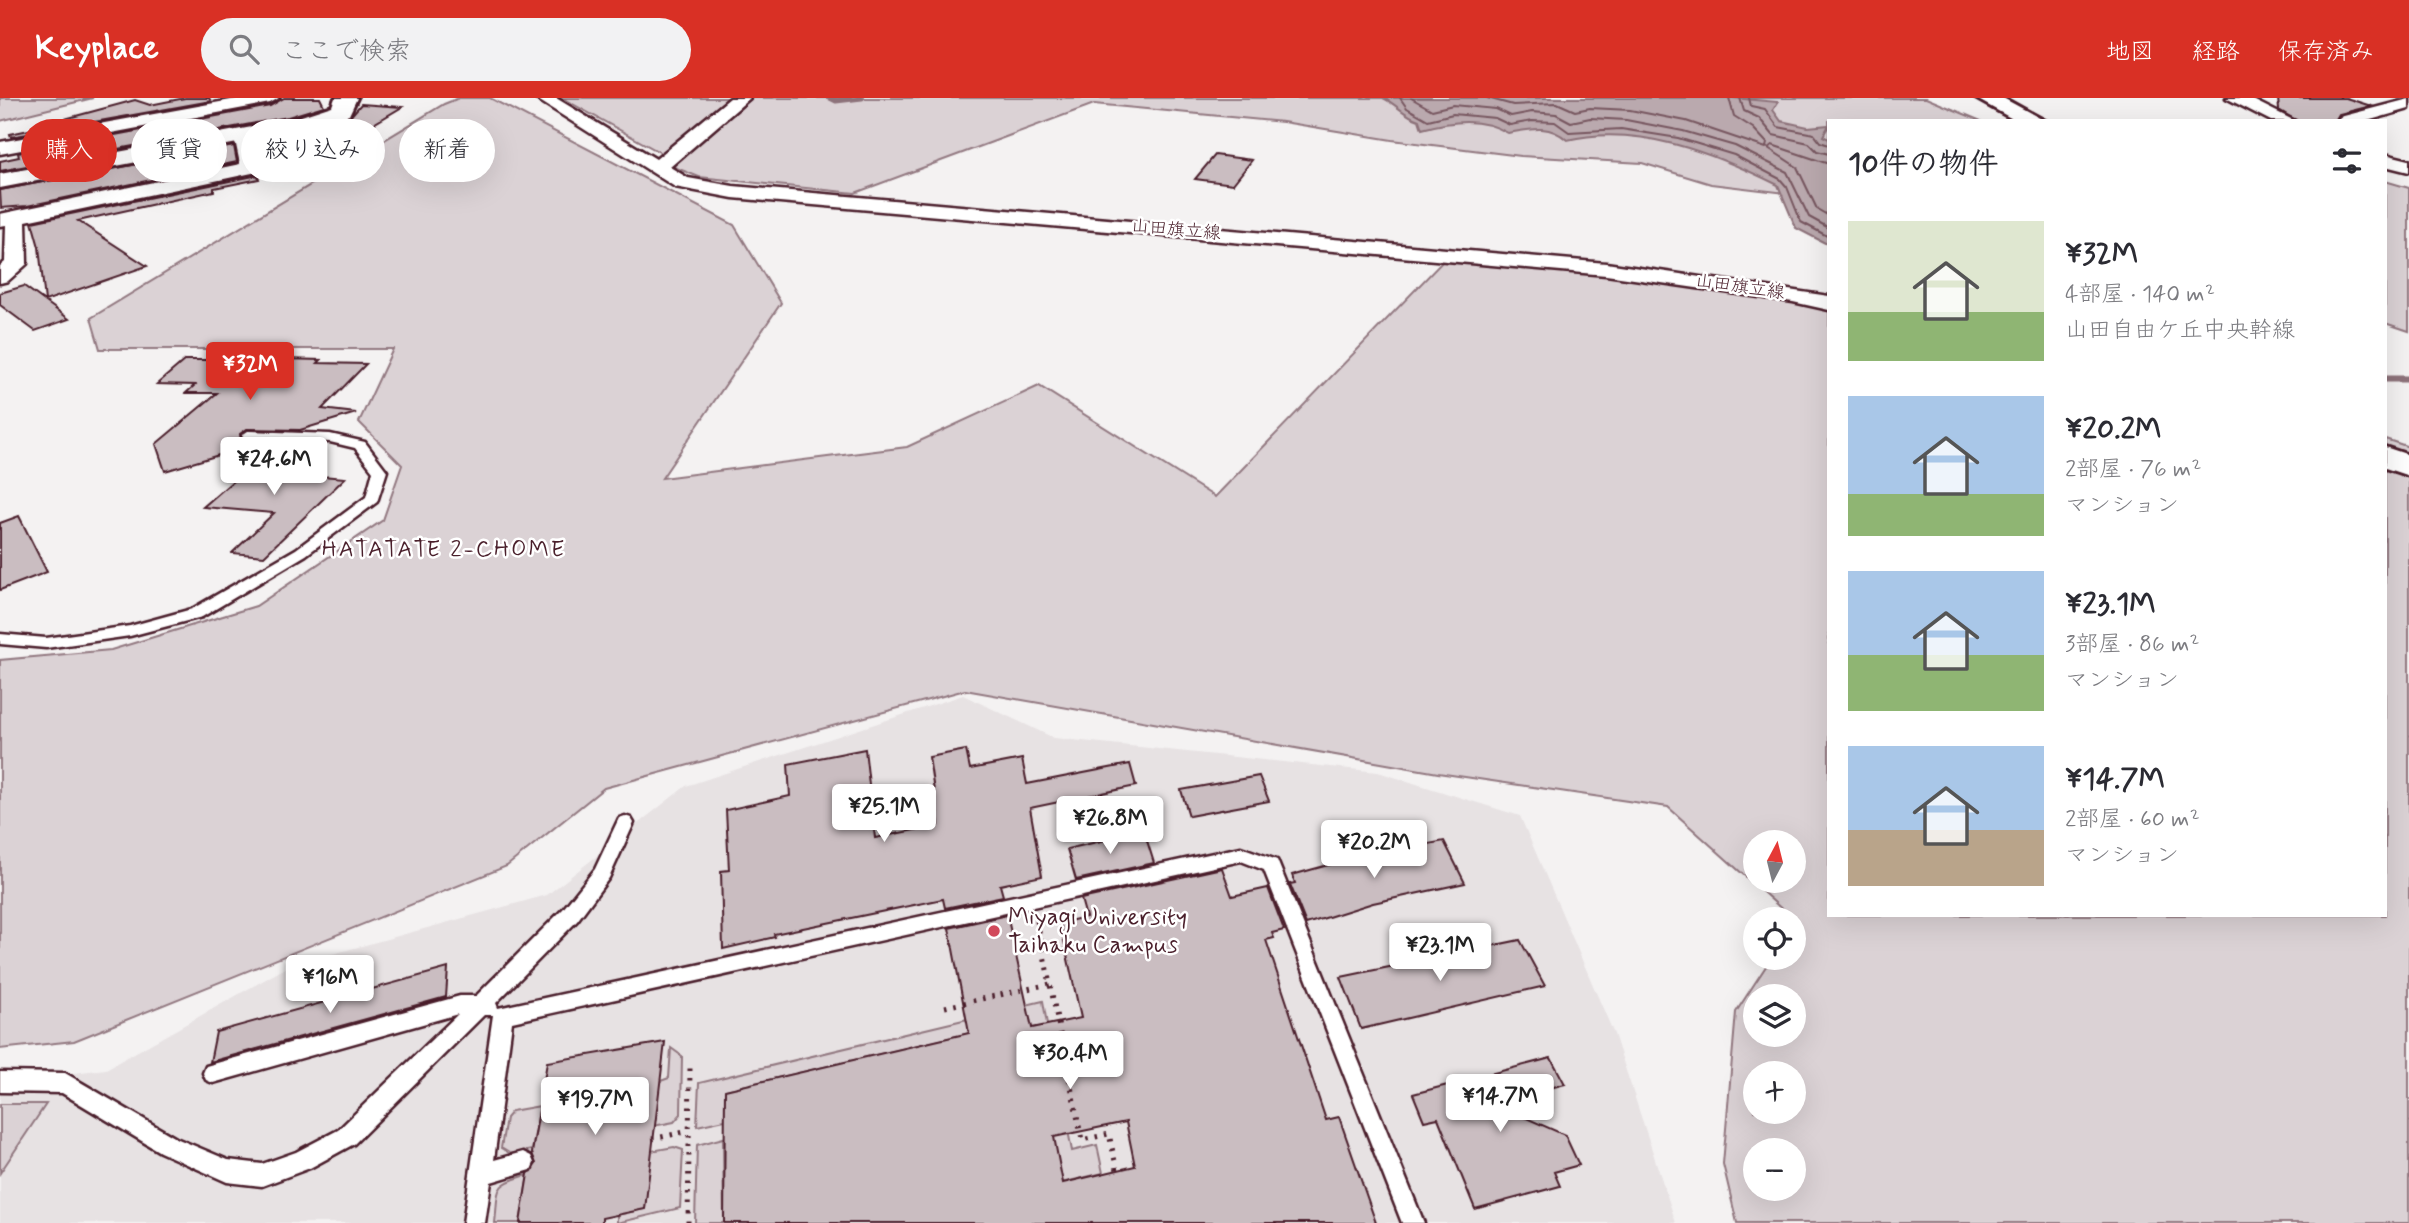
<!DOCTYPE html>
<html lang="ja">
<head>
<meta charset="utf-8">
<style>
	:root { --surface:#fff; --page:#f2f2f3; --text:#2b2b33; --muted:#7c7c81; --accent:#d93025 }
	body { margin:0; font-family:Mynerve,"Klee One",sans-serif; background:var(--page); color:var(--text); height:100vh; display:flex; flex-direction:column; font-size:26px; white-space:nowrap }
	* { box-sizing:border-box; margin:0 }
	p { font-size:23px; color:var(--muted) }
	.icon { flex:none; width:38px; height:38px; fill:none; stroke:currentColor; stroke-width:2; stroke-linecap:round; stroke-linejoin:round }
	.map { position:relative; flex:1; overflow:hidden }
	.details { position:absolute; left:1827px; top:21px; width:560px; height:798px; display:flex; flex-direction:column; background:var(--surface); border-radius:0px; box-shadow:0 7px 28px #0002 }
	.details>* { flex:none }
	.banner { position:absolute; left:21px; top:21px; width:665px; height:63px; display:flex; gap:14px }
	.needle { width:46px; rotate:7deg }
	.tools { position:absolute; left:1743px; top:732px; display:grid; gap:14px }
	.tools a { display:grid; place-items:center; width:63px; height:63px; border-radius:50%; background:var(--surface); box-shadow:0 7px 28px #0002; font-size:35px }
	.price { position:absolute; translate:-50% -60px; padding:0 16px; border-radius:7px; background:#fff; color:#222; font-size:23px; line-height:46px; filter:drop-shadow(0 2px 4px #0008) }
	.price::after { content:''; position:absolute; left:50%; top:42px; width:21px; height:16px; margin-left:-10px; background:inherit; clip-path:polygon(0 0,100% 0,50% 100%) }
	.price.active { background:var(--accent); color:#fff }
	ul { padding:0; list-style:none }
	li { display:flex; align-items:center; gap:21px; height:175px; padding:0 21px }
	li span { display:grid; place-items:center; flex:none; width:196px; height:140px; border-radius:0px; color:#555 }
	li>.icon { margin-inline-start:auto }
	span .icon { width:84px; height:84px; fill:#fffc; stroke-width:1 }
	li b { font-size:30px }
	h2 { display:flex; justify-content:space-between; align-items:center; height:84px; padding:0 21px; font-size:30px }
	.chip { padding:0 24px; border-radius:32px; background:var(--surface); box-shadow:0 7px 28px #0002; font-size:24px; line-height:63px }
	.chip.active { background:var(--accent); color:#fff }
	header { display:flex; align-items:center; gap:42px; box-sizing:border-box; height:98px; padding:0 35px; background:var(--accent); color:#fff }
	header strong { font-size:33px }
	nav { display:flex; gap:38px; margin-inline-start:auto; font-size:24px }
	.search { width:490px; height:63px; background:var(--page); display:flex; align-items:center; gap:18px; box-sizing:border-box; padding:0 24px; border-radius:38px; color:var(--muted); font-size:26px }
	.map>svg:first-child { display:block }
</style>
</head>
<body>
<header>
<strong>Keyplace</strong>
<div class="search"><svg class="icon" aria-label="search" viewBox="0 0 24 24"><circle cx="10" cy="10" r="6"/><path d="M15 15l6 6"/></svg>ここで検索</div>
<nav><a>地図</a><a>経路</a><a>保存済み</a></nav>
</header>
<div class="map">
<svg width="2409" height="1125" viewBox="0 0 2409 1125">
	<rect width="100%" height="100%" fill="#f4f2f2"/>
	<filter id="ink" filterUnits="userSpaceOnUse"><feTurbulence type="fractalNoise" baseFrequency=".0143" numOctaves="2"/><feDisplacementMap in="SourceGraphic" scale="14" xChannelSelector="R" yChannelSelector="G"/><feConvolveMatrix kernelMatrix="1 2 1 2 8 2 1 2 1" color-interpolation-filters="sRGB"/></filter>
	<g filter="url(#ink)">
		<path fill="#e7e2e3" d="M 963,597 L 1054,640 L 1378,674 L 1520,718 L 1614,936 L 1676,1125 L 0,1125 L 0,984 L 106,971 L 289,868 L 547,797 L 686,688 Z"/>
		<path fill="#dbd2d5" stroke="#927880" stroke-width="2" fill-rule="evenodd" d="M 0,0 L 93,0 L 0,23 Z
			M 459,0 L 490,0 L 734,127 L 781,205 L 662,380 L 907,349 L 1039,288 L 1215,399 L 1443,163 C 1570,173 1705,183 1829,213 L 1829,817 L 2385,817 L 2385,341 L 2409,349 L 2409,1125 L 1737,1125 L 1723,1066 L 1736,914 L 1772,859 L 1794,859 L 1795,823 L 1668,709 L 1438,675 L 965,592 L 604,690 L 507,768 L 74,943 L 0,951 L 0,562 L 111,552 L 256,508 L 383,422 L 402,367 L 359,324 L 393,251 L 100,251 L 91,220 L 444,6 ZM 1755,744 L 1794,744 L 1794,782 L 1755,782 ZM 1755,898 L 1794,898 L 1794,936 L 1755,936 ZM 1755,975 L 1794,975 L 1794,1013 L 1755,1013 ZM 1755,1052 L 1794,1052 L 1794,1090 L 1755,1090 Z
			M 562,0 L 738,0 L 663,56 Z
			M 752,0 L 1926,0 L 1981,23 L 1829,23 L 1829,100 L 1711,86 L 1642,65 L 1521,58 L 1392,42 L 1283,24 L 1094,6 L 855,95 L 699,79 L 669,67 Z
			M 2385,83 L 2409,90 L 2409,233 L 2385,225 Z
			M 1043,903 L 1055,973 L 1041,976 L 1030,921 L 725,992 L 725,1022 L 697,1028 L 699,985 Z
			M 671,950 L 682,958 L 681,1016 L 674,1024 L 653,1028 L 658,984 L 669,980 Z
			M 1060,992 L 1072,1053 L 1097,1047 L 1103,1075 L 993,1101 L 1045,996 Z
			M 0,1006 L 46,1006 L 0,1075 Z
			M 540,1008 L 532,1052 L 511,1056 L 501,1050 L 506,1020 L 512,1013 Z
			M 723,1040 L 724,1125 L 695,1125 L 697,1047 Z
			M 674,1049 L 683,1052 L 680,1110 L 617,1125 L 617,1117 L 645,1111 L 651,1053 Z
			M 528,1077 L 520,1125 L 495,1125 C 499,1091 492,1086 528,1077 Z"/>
		<path fill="#baa9ae" stroke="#8d727a" stroke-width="2" d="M 1383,0 L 1732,0 L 1778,4 L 1773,12 L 1781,23 L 1808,29 L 1829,27 L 1823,38 L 1829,41 L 1829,147 L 1796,130 L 1778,87 C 1715,56 1638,25 1567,42 C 1549,26 1531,31 1508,35 C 1481,19 1452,23 1422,31 L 1419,22 C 1403,17 1398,7 1383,0 Z"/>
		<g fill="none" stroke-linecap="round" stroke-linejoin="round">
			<path stroke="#77565f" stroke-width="2" d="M 1400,0 L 1407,10 L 1428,22 L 1453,16 L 1495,20 L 1510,27 L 1532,23 L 1555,24 L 1569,34 L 1621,31 L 1678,40 L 1734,57 L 1780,81 L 1787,89 L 1801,124 L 1829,139
				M 1411,0 L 1432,12 L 1453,7 L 1496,11 L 1511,18 L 1532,14 L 1556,16 L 1571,24 L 1590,20 L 1626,22 L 1683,33 L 1735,48 L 1787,74 L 1809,119 L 1829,130
				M 1487,0 L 1513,7 L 1557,5 L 1575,13 L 1590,10 L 1630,12 L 1686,23 L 1766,50 L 1767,45 L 1753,30 L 1734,18 L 1729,0
				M 1740,0 L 1744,13 L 1759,20 L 1773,37 L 1809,45 L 1817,53 L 1829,56
				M 1749,0 L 1751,8 L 1765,11 L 1778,29 L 1814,36 L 1820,44 L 1829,47
				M 1829,66 L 1772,47 L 1768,50 L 1797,69 L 1817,111 L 1829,118"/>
			<path stroke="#8d727a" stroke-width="5" d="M 830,0 L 836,3 L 862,0"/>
			<path stroke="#8d727a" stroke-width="7" d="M 2385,281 L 2409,281"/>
		</g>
		<path fill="#cabdc1" stroke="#4a1f2b" stroke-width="2" fill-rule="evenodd" d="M 185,0 L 209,0 L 211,3 L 11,39 L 10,36 L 62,25 L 61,22 L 135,2 L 150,7 Z
			M 284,0 L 320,0 L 324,8 L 288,19 L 0,73 L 0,63 L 19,59 L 18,55 L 270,8 Z
			M 2278,0 L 2346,0 L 2371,8 L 2339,16 L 2335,23 L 2297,23 L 2279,12 Z
			M 361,6 L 402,9 L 360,34 L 318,30 L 350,19 Z
			M 303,35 L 304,38 L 301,39 L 313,60 L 268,69 L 270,75 L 258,78 L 259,81 L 214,90 L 214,93 L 78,123 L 147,168 L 45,203 L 39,149 L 32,124 L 258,77 L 263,69 L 256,44 Z
			M 234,48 L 237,64 L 27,108 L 1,110 L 0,92 Z
			M 1215,57 L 1252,62 L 1233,86 L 1195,81 Z
			M 24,188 L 69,221 L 35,233 L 0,207 L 0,195 Z
			M 211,259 L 321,262 L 318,265 L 366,266 L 322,311 L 356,315 L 300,332 L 247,331 L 240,336 L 241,342 L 263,344 L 165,373 L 156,346 L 217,295 L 186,295 L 195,287 L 157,286 L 185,262 L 207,262 Z
			M 270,351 L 306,354 L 296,363 L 311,365 L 299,376 L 345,380 L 264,458 L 232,455 L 274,415 L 203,409 Z
			M 19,418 L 47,474 L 0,492 L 0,425 Z
			M 865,651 L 875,740 L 939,727 L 929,659 L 966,652 L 970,671 L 1022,661 L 1027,686 L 1130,666 L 1136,688 L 1030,710 L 1042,778 L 1000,787 L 1003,798 L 945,810 L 943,801 L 774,836 L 775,839 L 723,851 L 721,773 L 729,772 L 726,712 L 790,698 L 788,666 Z
			M 1259,678 L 1269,703 L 1189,718 L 1181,692 Z
			M 1144,733 L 1154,765 L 1076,782 L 1067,751 Z
			M 1444,743 L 1465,785 L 1373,805 L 1306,826 L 1290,786 L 1295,785 L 1292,777 L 1350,761 Z
			M 1222,770 L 1232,798 L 1268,790 L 1284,832 L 1272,835 L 1274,840 L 1266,842 L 1326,1022 L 1339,1019 L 1376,1125 L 724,1125 L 725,992 L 969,935 L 949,830 L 1007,817 L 1032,930 L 1081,920 L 1060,825 L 1086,819 L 1081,801 ZM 1126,1024 L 1135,1068 L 1063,1085 L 1054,1039 Z
			M 1520,842 L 1545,888 L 1361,931 L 1341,879 Z
			M 448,870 L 446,899 L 210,964 L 216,934 Z
			M 665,944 L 645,1111 L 602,1120 L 602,1125 L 520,1125 L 528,1076 L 536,1066 L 532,1055 L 547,964 Z
			M 1551,960 L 1565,986 L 1492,1005 L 1565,1037 L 1579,1067 L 1554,1074 L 1560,1088 L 1475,1111 L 1438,1020 L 1424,1023 L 1413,996 Z"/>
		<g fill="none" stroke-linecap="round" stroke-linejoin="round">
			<g stroke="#4a1f2b" stroke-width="5">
				<path id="service" d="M 248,333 L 330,336 L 365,344 L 387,373 L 377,404 L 306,457 L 202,519 L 130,538 L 46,550 L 0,546 L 0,536 L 46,540 L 130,528 L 192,511 L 296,451 L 366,399 L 373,373 L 355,350 L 330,344 L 243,340 L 242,337 Z
					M 625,718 L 631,720 L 634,725 L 609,780 L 577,823 L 496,905 L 498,910 L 1241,749 L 1277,762 L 1424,1125 L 1402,1125 L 1264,772 L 1241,763 L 512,924 L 494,1062 L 523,1054 L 531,1058 L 534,1065 L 531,1072 L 491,1084 L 485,1125 L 463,1125 L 493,917 L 484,917 L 354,1046 L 310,1070 L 262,1088 L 227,1084 L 160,1054 L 62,995 L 0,994 L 0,974 L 65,975 L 176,1040 L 228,1062 L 262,1066 L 296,1054 L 338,1032 L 458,916 L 213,985 L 206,982 L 203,975 L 206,968 L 460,898 L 476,898 L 563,811 L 595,771 L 619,720 Z"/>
			</g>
			<g stroke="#4a1f2b" stroke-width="5">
				<path id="minor" d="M 242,0 L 279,0 L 270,5 L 0,56 L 0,44 Z
					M 535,0 L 556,0 L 656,61 L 730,0 L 750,0 L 670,69 L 688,80 L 733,88 L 1606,165 L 1829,198 L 1829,212 L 1793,204 L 1606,177 L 733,100 L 675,89 Z
					M 2226,0 L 2249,0 L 2295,23 L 2271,23 Z
					M 2409,1 L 2409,11 L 2367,23 L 2337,23 L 2340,19 Z
					M 243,32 L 252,37 L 260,70 L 257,74 L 26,123 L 27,166 L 8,183 L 0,185 L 0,168 L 5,164 L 6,127 L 0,128 L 0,116 L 240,66 L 234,37 Z
					M 2385,56 L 2409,62 L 2409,74 L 2385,68 Z"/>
			</g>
			<g stroke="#4a1f2b" stroke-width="6">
				<path id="tertiary" d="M 335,0 L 357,0 L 349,17 L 301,33 L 0,90 L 0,76 L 289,22 L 332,8 Z
					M 1975,0 L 2003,0 L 2045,23 L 2016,23 Z
					M 2385,349 L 2409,357 L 2409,378 L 2385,370 Z"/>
			</g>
			<path stroke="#4a1f2b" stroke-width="5" stroke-dasharray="2.5 7" stroke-linecap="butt" d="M 1037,823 L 1082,1042 L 1109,1036 L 1117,1072
				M 945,909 L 1050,886
				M 652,1041 L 689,1033
				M 688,1125 L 690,970"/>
			<use href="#service" fill="#fff" fill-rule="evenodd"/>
			<use href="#minor" fill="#fff" fill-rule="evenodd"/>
			<use href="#tertiary" fill="#fff" fill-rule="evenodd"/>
		</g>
	</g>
	<circle fill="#d1495b" stroke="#fff" stroke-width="2.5" cx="994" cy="833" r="7"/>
	<g text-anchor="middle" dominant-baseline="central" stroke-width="5" stroke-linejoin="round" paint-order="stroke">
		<g font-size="18" fill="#4a1f2b" stroke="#fff">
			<text transform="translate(1176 132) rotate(5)">山田旗立線</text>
			<text transform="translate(1740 189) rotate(8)">山田旗立線</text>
		</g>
		<g font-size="23" letter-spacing="2" fill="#4a1f2b" stroke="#fff">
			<text x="444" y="452">HATATATE 2-CHOME</text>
		</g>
		<g font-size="24" fill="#4a1f2b" stroke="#fff" text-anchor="start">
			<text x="1008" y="819">Miyagi University<tspan x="1008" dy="28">Taihaku Campus</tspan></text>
		</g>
	</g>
</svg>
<div class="tools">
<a><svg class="needle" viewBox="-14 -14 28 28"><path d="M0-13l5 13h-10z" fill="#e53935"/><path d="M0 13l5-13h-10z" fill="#7c7c81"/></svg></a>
<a><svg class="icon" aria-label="locate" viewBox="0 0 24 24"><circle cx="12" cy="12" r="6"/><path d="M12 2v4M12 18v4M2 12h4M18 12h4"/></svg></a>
<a><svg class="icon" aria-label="layers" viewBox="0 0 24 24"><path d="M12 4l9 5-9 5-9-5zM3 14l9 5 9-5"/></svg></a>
<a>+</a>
<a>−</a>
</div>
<b class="price active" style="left:250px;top:304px">¥32M</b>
<b class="price" style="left:274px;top:399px">¥24.6M</b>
<b class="price" style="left:884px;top:746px">¥25.1M</b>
<b class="price" style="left:1110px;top:758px">¥26.8M</b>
<b class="price" style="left:1374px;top:782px">¥20.2M</b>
<b class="price" style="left:1440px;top:885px">¥23.1M</b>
<b class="price" style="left:330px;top:917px">¥16M</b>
<b class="price" style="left:1070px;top:993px">¥30.4M</b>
<b class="price" style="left:1500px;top:1036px">¥14.7M</b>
<b class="price" style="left:595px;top:1039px">¥19.7M</b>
<div class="banner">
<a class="chip active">購入</a>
<a class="chip">賃貸</a>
<a class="chip">絞り込み</a>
<a class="chip">新着</a>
</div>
<section class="details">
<h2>10件の物件<svg class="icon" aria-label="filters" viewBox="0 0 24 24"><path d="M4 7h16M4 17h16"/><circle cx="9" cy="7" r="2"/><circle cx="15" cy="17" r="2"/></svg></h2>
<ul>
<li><span style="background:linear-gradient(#dfe7d0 65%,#8fb573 0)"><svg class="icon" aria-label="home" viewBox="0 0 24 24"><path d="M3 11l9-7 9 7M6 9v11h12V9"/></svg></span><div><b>¥32M</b><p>4部屋 · 140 m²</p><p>山田自由ケ丘中央幹線</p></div></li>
<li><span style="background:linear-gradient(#a9c7e8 70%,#8fb573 0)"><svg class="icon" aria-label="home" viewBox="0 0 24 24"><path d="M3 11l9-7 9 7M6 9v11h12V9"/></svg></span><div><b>¥20.2M</b><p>2部屋 · 76 m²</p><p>マンション</p></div></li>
<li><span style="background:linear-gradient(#a9c7e8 60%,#8fb573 0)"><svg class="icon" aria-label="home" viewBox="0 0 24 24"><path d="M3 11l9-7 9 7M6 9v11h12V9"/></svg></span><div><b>¥23.1M</b><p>3部屋 · 86 m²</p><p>マンション</p></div></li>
<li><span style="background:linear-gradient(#a9c7e8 60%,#b9a48a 0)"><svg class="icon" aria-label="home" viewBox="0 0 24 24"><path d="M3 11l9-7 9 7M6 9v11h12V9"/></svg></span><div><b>¥14.7M</b><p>2部屋 · 60 m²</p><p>マンション</p></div></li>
</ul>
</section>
</div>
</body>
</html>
